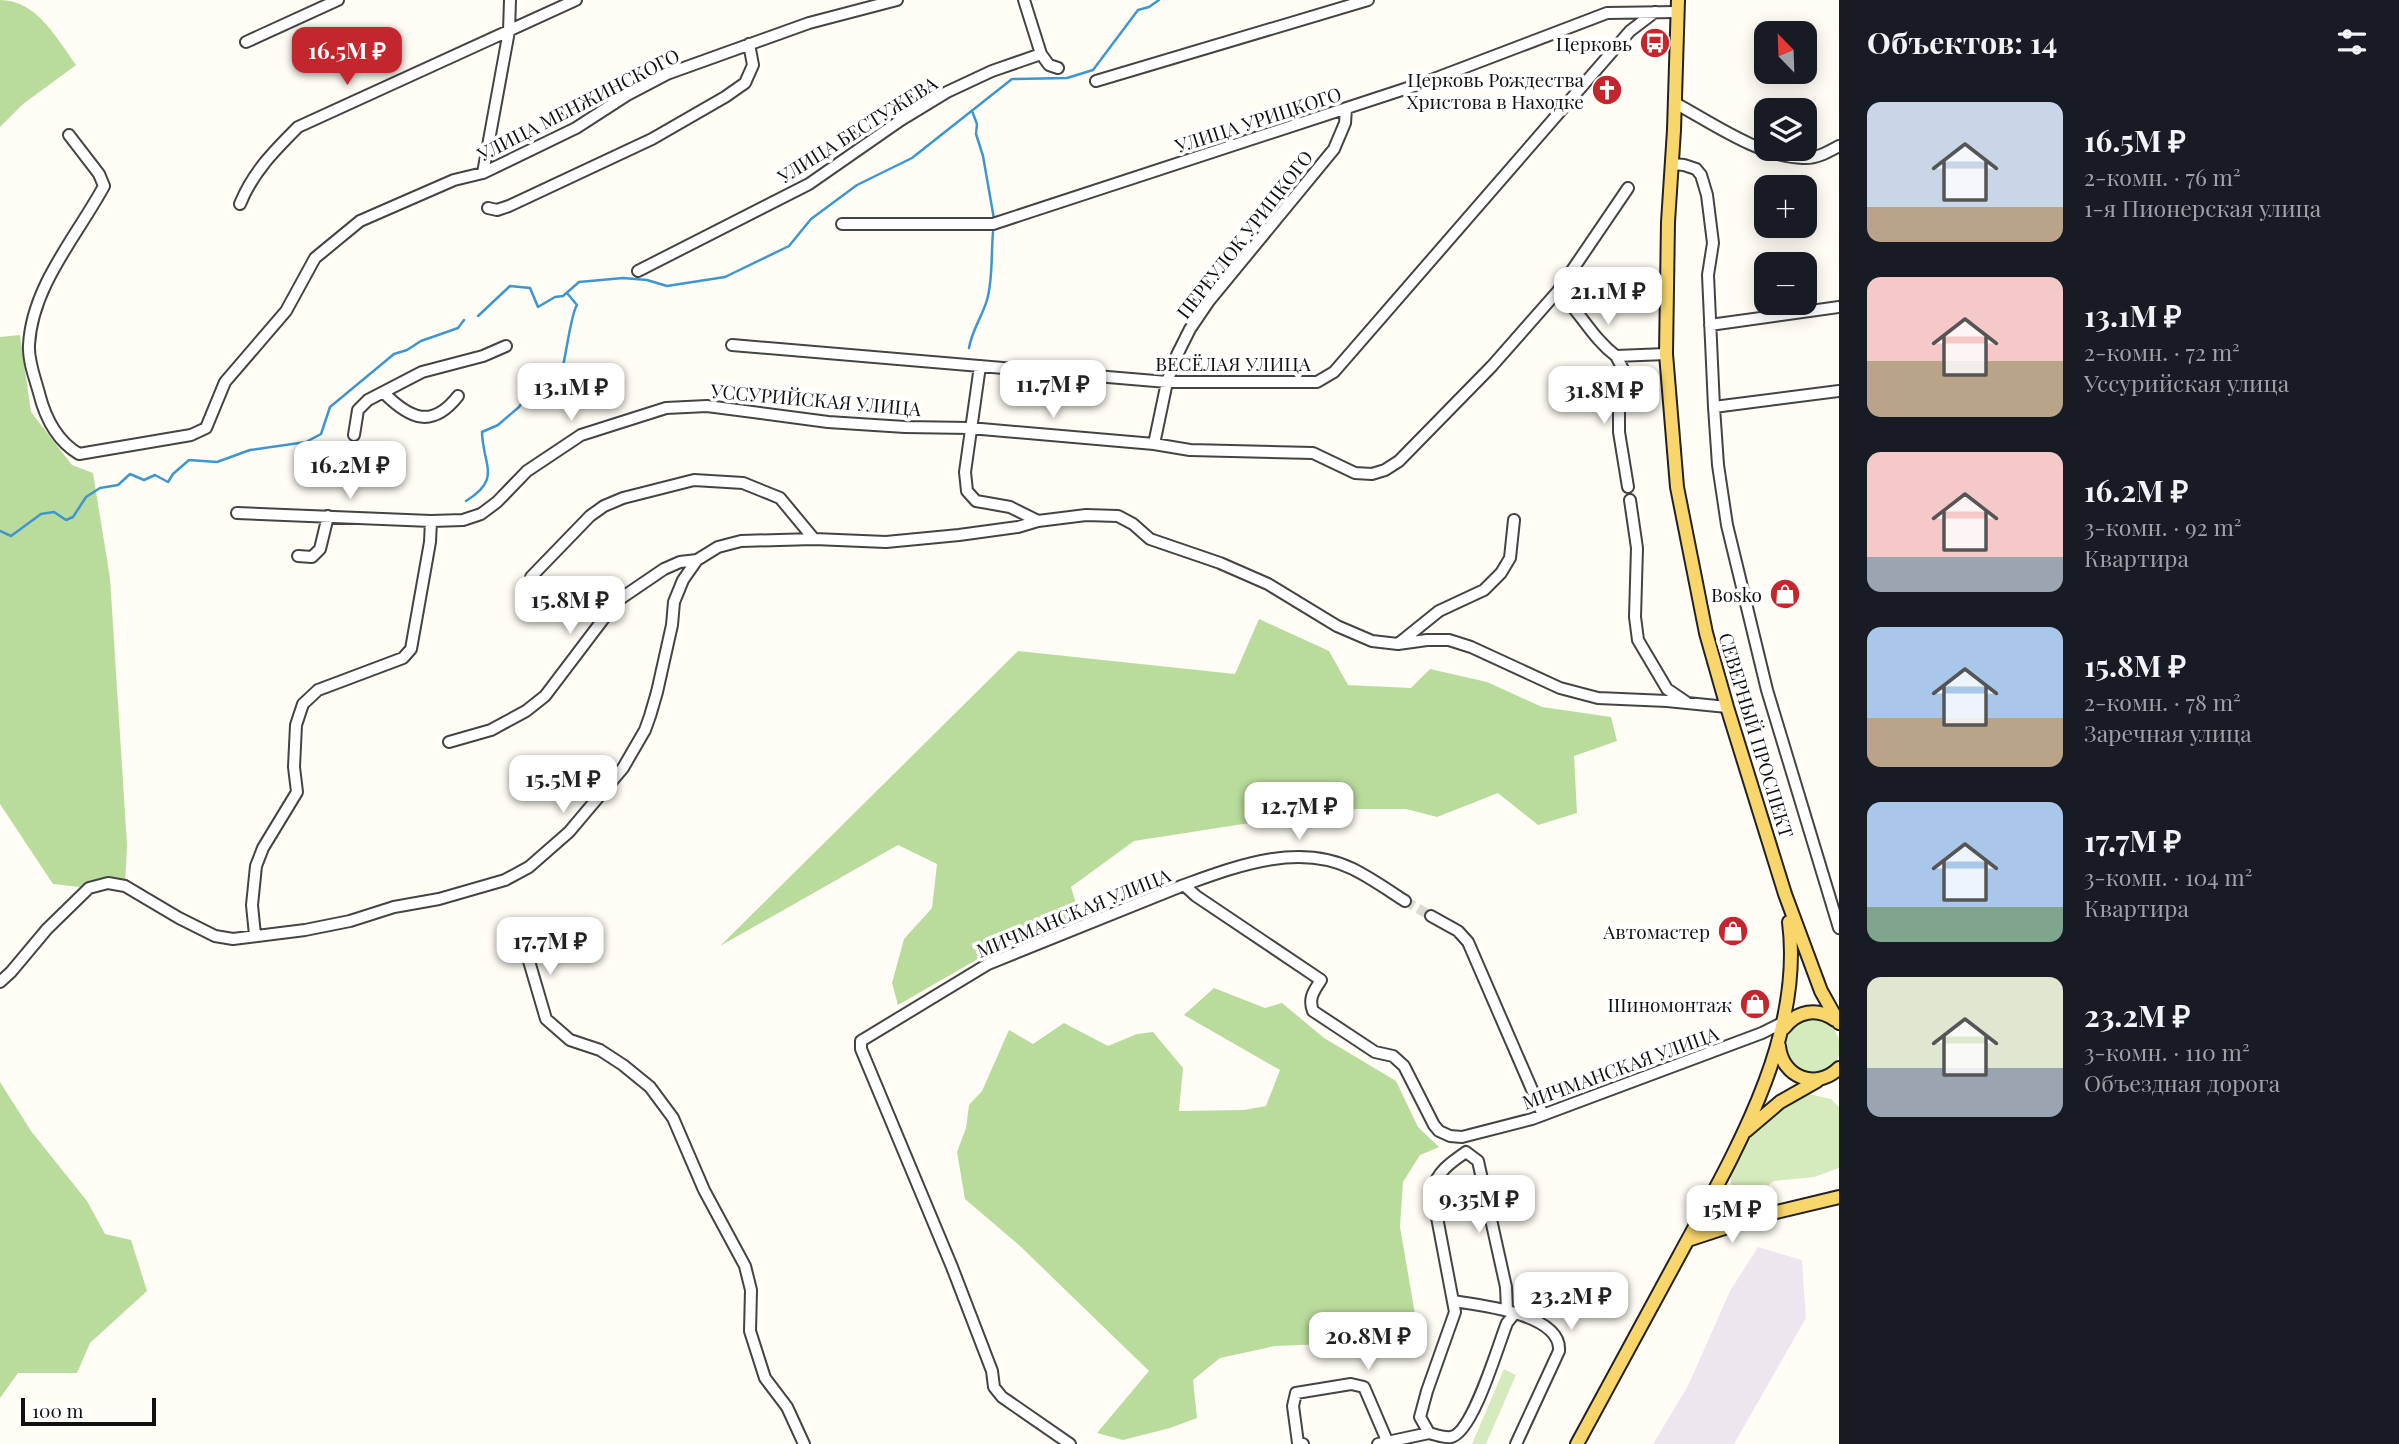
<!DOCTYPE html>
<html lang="ru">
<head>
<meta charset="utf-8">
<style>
	:root { --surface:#171b24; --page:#242831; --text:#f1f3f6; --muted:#9ea1a6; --accent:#c4262e }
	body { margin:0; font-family:"Playfair Display",serif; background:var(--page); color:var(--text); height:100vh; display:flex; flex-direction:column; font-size:26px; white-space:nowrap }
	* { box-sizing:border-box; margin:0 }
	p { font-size:23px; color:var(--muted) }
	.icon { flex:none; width:38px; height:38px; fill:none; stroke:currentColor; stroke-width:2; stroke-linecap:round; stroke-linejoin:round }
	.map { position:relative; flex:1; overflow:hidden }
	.panel { display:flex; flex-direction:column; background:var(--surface); width:560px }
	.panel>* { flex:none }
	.needle { width:46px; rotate:337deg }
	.tools { position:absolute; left:1754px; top:21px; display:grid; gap:14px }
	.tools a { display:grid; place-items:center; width:63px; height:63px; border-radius:14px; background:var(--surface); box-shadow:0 4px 18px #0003; font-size:35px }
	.scale { position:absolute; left:21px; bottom:18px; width:135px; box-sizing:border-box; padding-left:7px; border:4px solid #111; border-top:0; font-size:19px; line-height:24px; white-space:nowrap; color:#111; -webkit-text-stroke:5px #fff; paint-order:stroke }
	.price { position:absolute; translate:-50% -60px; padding:0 16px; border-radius:14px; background:#fff; color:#222; font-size:23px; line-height:46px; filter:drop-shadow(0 2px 4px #0008) }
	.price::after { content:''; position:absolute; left:50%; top:42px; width:21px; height:16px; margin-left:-10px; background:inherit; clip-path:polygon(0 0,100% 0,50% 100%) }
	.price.current { background:var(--accent); color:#fff }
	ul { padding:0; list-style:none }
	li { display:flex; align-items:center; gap:21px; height:175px; padding:0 28px }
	li span { display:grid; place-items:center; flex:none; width:196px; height:140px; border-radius:14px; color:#555 }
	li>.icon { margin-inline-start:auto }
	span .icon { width:84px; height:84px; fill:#fffc; stroke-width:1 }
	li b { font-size:30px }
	h2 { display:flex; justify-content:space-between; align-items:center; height:84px; padding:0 28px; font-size:30px }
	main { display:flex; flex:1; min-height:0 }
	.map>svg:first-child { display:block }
</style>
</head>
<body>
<main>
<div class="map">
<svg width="1839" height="1444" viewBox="0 0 1839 1444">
	<rect width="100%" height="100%" fill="#fffdf5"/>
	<path fill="#eee6ef" d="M 1758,1247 L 1802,1260 L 1806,1318 L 1734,1444 L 1653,1444 L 1688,1386 L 1730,1291 Z"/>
	<path fill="#d5ebbd" d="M1784 1047a28 28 0 1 1 56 0a28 28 0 1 1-56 0Z
		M 1808,1094 L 1831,1099 L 1839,1107 L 1839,1168 L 1814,1177 L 1774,1181 L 1758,1194 L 1746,1195 L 1738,1192 L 1731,1184 L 1730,1169 L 1751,1132 L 1775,1110 L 1798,1096 Z
		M 1504,1369 L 1516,1375 L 1486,1444 L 1472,1444 Z"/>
	<path fill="#b9dc9c" d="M 0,0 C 37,0 57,39 76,65 L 23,104 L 0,127 Z
		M 20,335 L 31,412 L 72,465 L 93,473 L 110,578 L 127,845 L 125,886 L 89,888 L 53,884 L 0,804 L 0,337 Z
		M 1259,619 L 1329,651 L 1348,685 L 1411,688 L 1430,669 L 1487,682 L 1542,707 L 1611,717 L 1617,741 L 1574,756 L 1577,813 L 1538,825 L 1498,793 L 1437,817 L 1406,809 L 1340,809 L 1134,841 L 1071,887 L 1080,917 L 983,956 L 898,1005 L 892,983 L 904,939 L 932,908 L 937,864 L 898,845 L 720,946 L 1018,651 L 1235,674 Z
		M 1214,988 L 1265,1008 L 1282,1003 L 1324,1038 L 1396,1081 L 1418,1127 L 1439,1147 L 1420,1155 L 1403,1182 L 1400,1227 L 1415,1314 L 1407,1344 L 1369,1350 L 1325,1344 L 1275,1346 L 1220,1358 L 1193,1380 L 1197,1418 L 1170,1428 L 1123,1440 L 1097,1433 L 1149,1371 L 1020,1246 L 965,1199 L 957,1152 L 966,1128 L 969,1105 L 982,1091 L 1009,1030 L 1033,1044 L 1064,1023 L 1108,1046 L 1137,1034 L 1153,1032 L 1183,1068 L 1179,1111 L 1244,1110 L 1266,1106 L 1280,1070 L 1184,1015 Z
		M 0,1082 L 31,1131 L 87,1201 L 105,1234 L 131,1240 L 147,1291 L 90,1343 L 77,1373 L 18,1373 L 0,1398 Z"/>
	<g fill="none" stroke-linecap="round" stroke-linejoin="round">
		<path stroke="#3f96cf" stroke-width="2.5" d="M 972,111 L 977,124 L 976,134 L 983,156 L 994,219
			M 478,316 L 510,286 L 530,288 L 538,307 L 555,297 L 563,296 L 579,282 L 623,278 L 647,280 L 667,286 L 725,277 L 789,246 L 811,219 L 857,185 L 912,158 L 1012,79 L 1067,78 L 1093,70 L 1138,10 L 1149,7 L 1159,0
			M 969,348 C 972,330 982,317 987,300 C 993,279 991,255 993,232
			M 466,501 C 502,479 483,466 482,432 L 498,425 L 519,407 L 530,391 L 562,370 C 566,356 571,313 577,305 L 567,293
			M 0,531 L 11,536 L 41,514 L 54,512 L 66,520 L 73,517 L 86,497 L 100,488 L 118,485 L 130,474 L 144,480 L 155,475 L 168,482 L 173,474 L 189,460 L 217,462 L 250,450 L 306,442 L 321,434 L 330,407 L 394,354 L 407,350 L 421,341 L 458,328 L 464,320"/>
		<path stroke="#dbdad3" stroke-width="10" stroke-dasharray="10 5" stroke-linecap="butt" d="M 1405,901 L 1431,916"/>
		<g stroke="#444" stroke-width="14">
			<path id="minor" d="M 1024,0 L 1041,54
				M 246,42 L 338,0
				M 1096,81 L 1368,0
				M 1675,103 C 1712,123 1760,157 1803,158 C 1816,159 1828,152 1839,146
				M 69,135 L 99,174 L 104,186 C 77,236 32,286 29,345 C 28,361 35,378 39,393 C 45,417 57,441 79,454 L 191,435 L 206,428 L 225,382 L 286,311 L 315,258 L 360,221 L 454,180 L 483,173 L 576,128 L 627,95 L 667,74 L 809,23 L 897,0
				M 1672,164 L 1684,165 L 1696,169 L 1701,175 L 1707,195 L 1713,243 L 1708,275 L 1714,407 L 1718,465 L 1727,525 L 1767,690 L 1839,928
				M 483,173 L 509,31 L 510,0
				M 240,204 C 253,172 274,151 298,127 L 576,0
				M 488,208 L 497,210 L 509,206 L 652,139 L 725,97 L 745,83 L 753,65 L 749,44
				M 842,224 L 993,224 L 1426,82 L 1607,13 L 1677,12
				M 638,271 L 809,184 L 901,120 L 947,92 L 992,71 L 1041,54 L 1049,65 L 1058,68
				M 1558,291 C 1580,311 1592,338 1616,356 L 1666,354
				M 1710,325 L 1839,307
				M 732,345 L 1167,382 L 1317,382 L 1334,372 L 1630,31 L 1655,12
				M 1616,356 L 1624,371 L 1619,408 L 1619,432 L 1628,487
				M 980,366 L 965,472 L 967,491 L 976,501 L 1010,507 L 1038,521 L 1086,515 L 1118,516 L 1133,524 L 1150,539 L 1220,563 L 1268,584 L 1337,626 L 1372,641 L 1398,644 L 1427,640 L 1449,640 L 1471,647 L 1560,688 L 1598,698 L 1667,701 L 1727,707
				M 384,393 C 410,419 432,429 458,396
				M 1714,407 L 1839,391
				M 354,435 L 358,410 L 368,400 L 422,372 L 483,356 L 506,346
				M 1154,444 L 1167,382 L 1177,355 L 1190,329 L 1209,301 L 1334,149 L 1345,123 L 1346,109
				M 1630,500 L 1637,548 L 1635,617 L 1638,640 L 1667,689 L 1686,702
				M 237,513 L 431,521 L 463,520 L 481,514 L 497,502 L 527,471 L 581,435 L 666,408 L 707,406 L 828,422 L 905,427 L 970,428 L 1154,444 L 1190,450 L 1313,453 L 1355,473 L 1372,474 L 1385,470 L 1399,461 L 1492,366 L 1558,291 L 1628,188
				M 298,556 L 312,557 L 320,549 L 328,516
				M 531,577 L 590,516 L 604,506 L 623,498 L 694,480 L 743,483 L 780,498 L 814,539
				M 1398,644 L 1439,611 L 1484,590 L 1501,573 L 1510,558 L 1514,520
				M 449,742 L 491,730 L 526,711 L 545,696 L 617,601 L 664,569 L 680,562 L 697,560
				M 1184,885 C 1237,866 1299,842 1353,869 C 1371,878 1388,890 1405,901
				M 1431,916 L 1458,931 L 1468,942 L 1543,1115
				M 255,935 L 252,905 L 256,866 L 263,848 L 297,792 L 294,767 L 296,725 L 303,704 L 318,690 L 403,658 L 411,649 L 430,542 L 431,521
				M 524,944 L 546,1019 L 570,1040 L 600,1050 L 623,1065 L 650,1087 L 673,1118 L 704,1190 L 745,1266 L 751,1290 L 750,1331 L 765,1378 L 787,1407 L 804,1444
				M 0,982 L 11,972 L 47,929 L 89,888 L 108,883 L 125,886 L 179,918 L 215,936 L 233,939 L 305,930 L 350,921 L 394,907 L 439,899 L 505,880 L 529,867 L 569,832 L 623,768 L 645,730 L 650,716 L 657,692 L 672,625 L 674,602 L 683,580 L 697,560 L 718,547 L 741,541 L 814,539 L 886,542 L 959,535 L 1018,527 L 1038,521
				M 1453,1301 C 1480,1305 1562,1314 1559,1351 L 1516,1444
				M 1507,1310 L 1506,1287 L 1478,1161 L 1466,1152 C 1450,1163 1437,1172 1432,1191 L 1455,1312 L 1427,1391 L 1420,1417 L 1429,1433 C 1436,1435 1445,1438 1451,1437 C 1473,1433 1498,1345 1507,1323 L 1515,1313
				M 1070,1444 L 1002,1397 L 994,1387 L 992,1371 L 952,1267 L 861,1049 L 861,1041 L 988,964 L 1184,885 L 1196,896 L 1321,980 C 1314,991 1308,998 1313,1011 L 1375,1052 L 1393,1056 L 1404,1066 L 1434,1125 L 1439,1131 L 1450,1136 L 1462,1137 L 1532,1119 L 1762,1033 L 1788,1020
				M 1303,1444 L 1298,1443 L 1293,1406 L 1296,1393 L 1351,1384 L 1364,1387 L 1388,1443
				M 1378,1444 L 1429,1433"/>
		</g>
		<g stroke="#222" stroke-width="16">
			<path id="major" d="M 1678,0 L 1674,130 L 1668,222 L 1666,354 L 1677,487 L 1706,633 L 1727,707 L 1785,894 L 1821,991 L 1839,1023
				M 1784,1028 C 1797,1011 1817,1007 1835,1020
				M 1779,1046 C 1782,1077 1816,1091 1839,1068
				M 1746,1131 L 1780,1102 L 1817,1081
				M 1713,1192 L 1738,1207 L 1764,1215
				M 1688,1240 L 1764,1215 L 1839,1197
				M 1577,1444 C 1611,1381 1645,1319 1679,1256 C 1733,1156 1804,1039 1789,922"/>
		</g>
		<use href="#minor" stroke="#fff" stroke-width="10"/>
		<use href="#major" stroke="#f9d66b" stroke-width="12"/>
	</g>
	<defs>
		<g id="bus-disc" transform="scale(1.575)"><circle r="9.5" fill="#c4262e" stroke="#fff"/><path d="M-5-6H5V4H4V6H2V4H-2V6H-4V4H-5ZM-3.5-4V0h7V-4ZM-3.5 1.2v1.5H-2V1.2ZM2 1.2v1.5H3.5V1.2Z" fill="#fff"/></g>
		<g id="church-disc" transform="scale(1.575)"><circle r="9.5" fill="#c4262e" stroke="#fff"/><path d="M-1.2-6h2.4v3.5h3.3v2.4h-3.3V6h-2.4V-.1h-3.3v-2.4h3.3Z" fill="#fff"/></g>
		<g id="shop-disc" transform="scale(1.575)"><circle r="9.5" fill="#c4262e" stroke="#fff"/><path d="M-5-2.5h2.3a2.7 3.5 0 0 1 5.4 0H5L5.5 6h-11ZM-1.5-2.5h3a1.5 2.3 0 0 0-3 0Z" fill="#fff"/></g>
	</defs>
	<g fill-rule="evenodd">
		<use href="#bus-disc" x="1655" y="43"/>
		<use href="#church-disc" x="1607" y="90"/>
		<use href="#shop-disc" x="1785" y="594"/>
		<use href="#shop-disc" x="1733" y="931"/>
		<use href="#shop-disc" x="1755" y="1004"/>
	</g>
	<g text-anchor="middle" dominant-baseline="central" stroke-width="7" stroke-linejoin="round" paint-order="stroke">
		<g font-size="19" fill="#111" stroke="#fff" text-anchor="end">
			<text x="1632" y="43">Церковь</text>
			<text x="1584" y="79">Церковь Рождества<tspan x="1584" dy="22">Христова в Находке</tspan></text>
			<text x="1762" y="594">Bosko</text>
			<text x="1710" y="931">Автомастер</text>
			<text x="1732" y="1004">Шиномонтаж</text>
		</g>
		<g font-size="19" fill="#111" stroke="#fff">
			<text transform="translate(578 104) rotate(-27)">УЛИЦА МЕНЖИНСКОГО</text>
			<text transform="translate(1258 119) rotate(-18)">УЛИЦА УРИЦКОГО</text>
			<text transform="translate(857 129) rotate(-32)">УЛИЦА БЕСТУЖЕВА</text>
			<text transform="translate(1244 234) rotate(-52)">ПЕРЕУЛОК УРИЦКОГО</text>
			<text x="1233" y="363">ВЕСЁЛАЯ УЛИЦА</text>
			<text transform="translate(816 399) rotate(5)">УССУРИЙСКАЯ УЛИЦА</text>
			<text transform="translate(1757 735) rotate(73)">СЕВЕРНЫЙ ПРОСПЕКТ</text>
			<text transform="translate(1073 912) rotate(-22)">МИЧМАНСКАЯ УЛИЦА</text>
			<text transform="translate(1620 1067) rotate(-20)">МИЧМАНСКАЯ УЛИЦА</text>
		</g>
	</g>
</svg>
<div class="tools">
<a><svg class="needle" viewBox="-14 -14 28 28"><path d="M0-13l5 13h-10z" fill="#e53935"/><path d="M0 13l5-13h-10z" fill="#9ea1a6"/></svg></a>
<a><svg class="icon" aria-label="layers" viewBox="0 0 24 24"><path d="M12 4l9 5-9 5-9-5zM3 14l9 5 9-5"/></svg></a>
<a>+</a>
<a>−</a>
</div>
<div class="scale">100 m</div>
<b class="price current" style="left:347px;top:87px">16.5M ₽</b>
<b class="price" style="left:1608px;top:327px">21.1M ₽</b>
<b class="price" style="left:1053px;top:420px">11.7M ₽</b>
<b class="price" style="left:571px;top:423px">13.1M ₽</b>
<b class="price" style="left:1604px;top:426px">31.8M ₽</b>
<b class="price" style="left:350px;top:501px">16.2M ₽</b>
<b class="price" style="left:570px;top:636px">15.8M ₽</b>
<b class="price" style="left:563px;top:815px">15.5M ₽</b>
<b class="price" style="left:1299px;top:842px">12.7M ₽</b>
<b class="price" style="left:550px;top:977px">17.7M ₽</b>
<b class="price" style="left:1479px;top:1235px">9.35M ₽</b>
<b class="price" style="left:1732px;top:1245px">15M ₽</b>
<b class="price" style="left:1571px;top:1332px">23.2M ₽</b>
<b class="price" style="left:1368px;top:1372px">20.8M ₽</b>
</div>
<section class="panel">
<h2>Объектов: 14<svg class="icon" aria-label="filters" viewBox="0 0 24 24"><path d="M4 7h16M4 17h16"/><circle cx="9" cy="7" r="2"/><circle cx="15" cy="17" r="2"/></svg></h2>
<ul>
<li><span style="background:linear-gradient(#c9d6e8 75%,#b9a48a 0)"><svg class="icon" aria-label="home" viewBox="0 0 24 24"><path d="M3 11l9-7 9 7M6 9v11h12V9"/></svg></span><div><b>16.5M ₽</b><p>2-комн. · 76 m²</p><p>1-я Пионерская улица</p></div></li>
<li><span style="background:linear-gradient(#f6c9c9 60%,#b9a48a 0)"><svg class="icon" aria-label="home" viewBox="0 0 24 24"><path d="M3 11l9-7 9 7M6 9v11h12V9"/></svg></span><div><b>13.1M ₽</b><p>2-комн. · 72 m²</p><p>Уссурийская улица</p></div></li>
<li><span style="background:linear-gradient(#f6c9c9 75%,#9aa5b1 0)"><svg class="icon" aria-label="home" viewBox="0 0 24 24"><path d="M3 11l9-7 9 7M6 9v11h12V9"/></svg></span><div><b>16.2M ₽</b><p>3-комн. · 92 m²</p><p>Квартира</p></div></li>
<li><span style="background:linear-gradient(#a9c7e8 65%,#b9a48a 0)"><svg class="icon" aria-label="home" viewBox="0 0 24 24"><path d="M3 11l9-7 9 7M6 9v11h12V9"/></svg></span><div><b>15.8M ₽</b><p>2-комн. · 78 m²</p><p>Заречная улица</p></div></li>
<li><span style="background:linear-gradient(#a9c7e8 75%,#7fa58c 0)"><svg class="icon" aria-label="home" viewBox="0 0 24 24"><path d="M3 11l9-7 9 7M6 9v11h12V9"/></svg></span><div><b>17.7M ₽</b><p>3-комн. · 104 m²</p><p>Квартира</p></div></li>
<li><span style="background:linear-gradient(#dfe7d0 65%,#9aa5b1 0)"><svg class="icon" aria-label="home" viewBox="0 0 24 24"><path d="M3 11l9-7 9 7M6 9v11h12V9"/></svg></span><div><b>23.2M ₽</b><p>3-комн. · 110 m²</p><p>Объездная дорога</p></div></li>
</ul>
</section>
</main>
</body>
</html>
